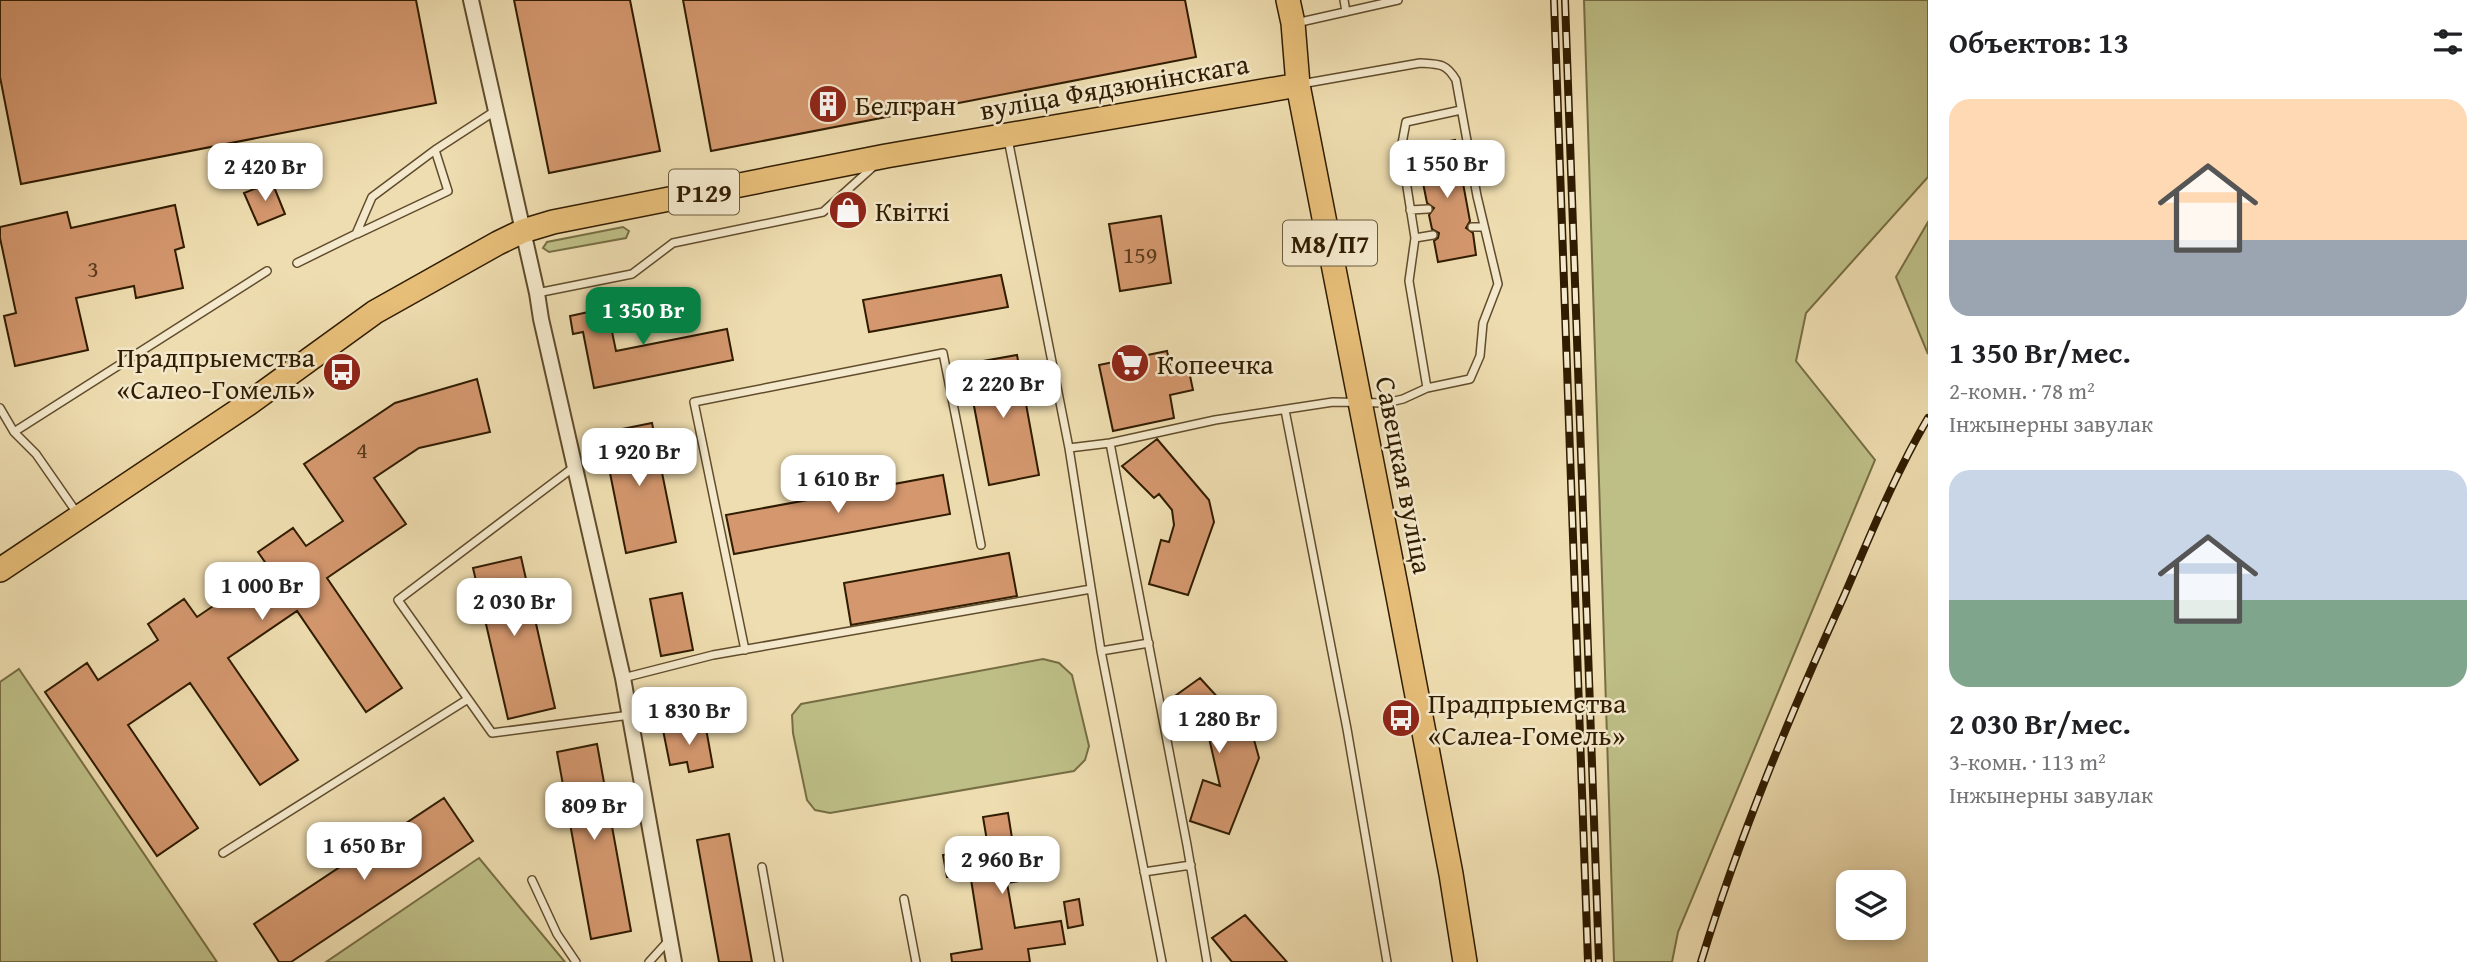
<!DOCTYPE html>
<html lang="ru">
<head>
<meta charset="utf-8">
<style>
	:root { --surface:#fff; --page:#f6f6f6; --text:#202124; --muted:#757577; --accent:#0b8043 }
	body { margin:0; font-family:"Gentium Book Plus",serif; background:var(--page); color:var(--text); height:100vh; display:flex; flex-direction:column; font-size:26px; white-space:nowrap }
	* { box-sizing:border-box; margin:0 }
	p { font-size:23px; color:var(--muted) }
	.icon { flex:none; width:38px; height:38px; fill:none; stroke:currentColor; stroke-width:2; stroke-linecap:round; stroke-linejoin:round }
	.map { position:relative; flex:1; overflow:hidden }
	.details { display:flex; flex-direction:column; background:var(--surface); width:560px }
	.details>* { flex:none }
	.controls { position:absolute; left:1836px; top:870px; display:grid; gap:14px }
	.controls a { display:grid; place-items:center; width:70px; height:70px; border-radius:14px; background:var(--surface); box-shadow:0 4px 10px #0003; font-size:35px }
	.price { position:absolute; translate:-50% -60px; padding:0 16px; border-radius:14px; background:#fff; color:#222; font-size:23px; line-height:46px; filter:drop-shadow(0 2px 4px #0008) }
	.price::after { content:''; position:absolute; left:50%; top:42px; width:21px; height:16px; margin-left:-10px; background:inherit; clip-path:polygon(0 0,100% 0,50% 100%) }
	.price.on { background:var(--accent); color:#fff }
	ul { padding:0; list-style:none }
	li { display:grid; align-content:center; gap:14px; height:371px; padding:0 21px }
	li span { display:grid; place-items:center; height:217px; border-radius:21px; color:#555 }
	li>.icon { margin-inline-start:auto }
	span .icon { width:126px; height:126px; fill:#fffc; stroke-width:1 }
	li b { font-size:30px }
	h2 { display:flex; justify-content:space-between; align-items:center; height:84px; padding:0 21px; font-size:30px }
	main { display:flex; flex:1; min-height:0 }
	.map>svg:first-child { display:block }
</style>
</head>
<body>
<main>
<div class="map">
<svg width="1928" height="962" viewBox="0 0 1928 962">
	<rect width="100%" height="100%" fill="#eeddb0"/>
	<filter id="stains"><feTurbulence type="fractalNoise" baseFrequency=".00286" numOctaves="4"/><feColorMatrix values="0 0 0 0 .2 0 0 0 0 .09 0 0 0 0 .02 0 0 0 .5 -.17"/></filter>
	<radialGradient id="worn" r=".72"><stop offset=".6" stop-color="#630" stop-opacity="0"/><stop offset="1" stop-color="#630" stop-opacity=".3"/></radialGradient>
	<path fill="#bebf87" stroke="#776e44" stroke-width="2" d="M 1584,0 L 1928,0 L 1928,177 L 1806,313 L 1796,361 L 1875,460 L 1678,932 L 1672,962 L 1614,962 Z
		M 1928,222 L 1928,354 L 1896,277 Z
		M 623,227 L 629,231 L 626,238 L 549,252 L 543,248 L 547,242 Z
		M 1043,659 L 1059,663 L 1072,675 L 1089,746 L 1085,760 L 1074,771 L 830,813 L 815,810 L 807,800 L 793,733 L 792,715 L 801,704 Z
		M 19,669 L 217,962 L 0,962 L 0,682 Z
		M 479,858 L 565,962 L 326,962 Z"/>
	<path fill="#d4976e" stroke="#301c00" stroke-width="2" d="M 0,0 L 416,0 L 436,103 L 21,184 L 0,77 Z
		M 514,0 L 630,0 L 660,151 L 549,173 Z
		M 683,0 L 1185,0 L 1196,57 L 711,151 Z
		M 1455,140 L 1470,221 L 1466,228 L 1473,233 L 1476,255 L 1438,262 L 1434,241 L 1438,238 L 1439,233 L 1432,229 L 1429,215 L 1434,208 L 1427,203 L 1416,148 Z
		M 272,182 L 285,214 L 258,225 L 244,193 Z
		M 175,205 L 184,247 L 175,250 L 183,288 L 136,298 L 134,286 L 76,298 L 88,350 L 15,366 L 4,316 L 16,313 L 0,238 L 0,227 L 67,212 L 71,228 Z
		M 1161,216 L 1171,283 L 1120,291 L 1109,224 Z
		M 1001,275 L 1008,307 L 869,332 L 863,300 Z
		M 658,296 L 663,313 L 611,327 L 616,351 L 727,329 L 733,360 L 594,388 L 583,332 L 573,334 L 570,316 L 607,308 L 608,311 Z
		M 1167,351 L 1172,374 L 1189,371 L 1193,390 L 1170,395 L 1174,418 L 1113,431 L 1099,365 Z
		M 1017,355 L 1039,475 L 989,485 L 966,364 Z
		M 477,379 L 490,432 L 419,448 L 374,478 L 406,524 L 327,578 L 402,688 L 366,712 L 297,611 L 228,658 L 298,760 L 260,785 L 190,683 L 128,725 L 198,828 L 157,856 L 45,692 L 87,663 L 98,680 L 158,640 L 148,624 L 184,599 L 197,617 L 269,568 L 258,552 L 293,528 L 306,546 L 343,521 L 304,464 L 395,403 Z
		M 652,423 L 676,542 L 626,553 L 602,433 Z
		M 1157,439 L 1209,500 L 1214,522 L 1188,595 L 1149,584 L 1161,540 L 1169,542 L 1174,525 L 1172,510 L 1159,494 L 1154,498 L 1122,466 Z
		M 943,475 L 950,514 L 734,554 L 726,515 Z
		M 1009,553 L 1017,596 L 851,625 L 844,583 Z
		M 521,557 L 555,708 L 508,719 L 473,568 Z
		M 682,593 L 693,650 L 661,656 L 650,599 Z
		M 1200,678 L 1253,736 L 1259,758 L 1229,834 L 1190,821 L 1203,780 L 1220,786 L 1207,729 L 1196,736 L 1168,701 Z
		M 705,723 L 713,767 L 689,772 L 687,762 L 670,765 L 663,730 Z
		M 597,744 L 631,931 L 591,939 L 557,752 Z
		M 444,798 L 473,841 L 291,962 L 279,962 L 254,924 Z
		M 1008,813 L 1015,857 L 1047,852 L 1051,876 L 1007,883 L 1015,928 L 1061,921 L 1065,944 L 1028,949 L 1030,962 L 952,962 L 951,954 L 982,949 L 970,873 L 947,877 L 943,855 L 988,847 L 983,817 Z
		M 729,834 L 752,962 L 719,962 L 697,840 Z
		M 1079,899 L 1083,925 L 1068,928 L 1064,902 Z
		M 1245,915 L 1287,962 L 1232,962 L 1212,938 Z"/>
	<g fill="none" stroke-linecap="round" stroke-linejoin="round">
		<g stroke="#604c2c" stroke-width="10">
			<path id="service" d="M 1344,0 L 1346,12
				M 1296,23 L 1398,0
				M 1008,139 L 1069,448 L 1101,651 L 1162,962
				M 1410,210 L 1428,209
				M 1472,227 L 1484,227
				M 357,234 L 448,191 L 435,150
				M 1415,238 L 1433,235
				M 297,263 L 356,234 L 372,197 L 435,150 L 495,111
				M 537,293 L 632,274 L 673,243 L 823,212 L 874,166
				M 1427,388 L 1409,281 L 1415,238 L 1401,149 L 1406,122 L 1461,110
				M 0,408 L 14,432
				M 1285,410 L 1347,729 L 1387,962
				M 1110,443 L 1187,845 L 1207,962
				M 1069,448 L 1110,443 L 1215,420 L 1333,402 L 1386,403 L 1403,399 L 1427,388 L 1470,379 L 1480,356 L 1483,323 L 1498,284 L 1477,196 L 1456,80 C 1446,63 1439,64 1420,63 L 1301,84
				M 574,467 L 398,600 L 492,733 L 630,715
				M 77,513 L 36,454 L 14,432 L 267,271
				M 745,650 L 694,402 L 943,353 L 981,545
				M 1101,651 L 1149,643
				M 623,678 L 713,655 L 1091,589
				M 223,853 L 468,699
				M 762,867 L 779,962
				M 1144,872 L 1191,865
				M 532,880 L 557,934 L 576,962
				M 904,899 L 916,962
				M 649,962 L 669,940"/>
		</g>
		<g stroke="#604c2c" stroke-width="18">
			<path id="minor" d="M 471,0 L 537,293 L 541,319 L 623,678 L 674,962"/>
		</g>
		<g stroke="#301c00" stroke-width="26">
			<path id="primary" d="M 1288,0 L 1293,23 L 1298,85 L 1397,591 L 1451,874 L 1465,962
				M 0,570 L 248,404 L 375,312 L 498,243 L 523,231 L 553,222 L 886,156 L 1298,85"/>
		</g>
		<use href="#service" stroke="#f4e9cc" stroke-width="7"/>
		<use href="#minor" stroke="#f4e9cc" stroke-width="14"/>
		<use href="#primary" stroke="#e7be78" stroke-width="23"/>
		<g stroke="#301c00" stroke-width="8">
			<path id="rail" d="M 1554,0 L 1588,962
				M 1565,0 L 1599,962
				M 1701,962 C 1739,837 1790,715 1844,596 C 1870,536 1895,474 1928,418"/>
		</g>
		<use href="#rail" stroke="#f4e9cc" stroke-width="5" stroke-dasharray="16" stroke-linecap="butt"/>
	</g>
	<defs>
		<g id="building-disc" transform="scale(2.0125)"><circle r="9.5" fill="#8f2418" stroke="#f4e9cc"/><path d="M-4-6H4V6H1V3H-1V6H-4ZM-2.5-4.3h1.7v1.8h-1.7ZM.8-4.3h1.7v1.8H.8ZM-2.5-1h1.7V.8h-1.7ZM.8-1h1.7V.8H.8Z" fill="#fff"/></g>
		<g id="shop-disc" transform="scale(2.0125)"><circle r="9.5" fill="#8f2418" stroke="#f4e9cc"/><path d="M-5-2.5h2.3a2.7 3.5 0 0 1 5.4 0H5L5.5 6h-11ZM-1.5-2.5h3a1.5 2.3 0 0 0-3 0Z" fill="#fff"/></g>
		<g id="supermarket-disc" transform="scale(2.0125)"><circle r="9.5" fill="#8f2418" stroke="#f4e9cc"/><path d="M-6-5.5h2.5l.6 2H6L4.5 2H-2.5L-4.4-4H-6ZM-1.5 3.2a1.3 1.3 0 1 0 .1 0ZM3 3.2a1.3 1.3 0 1 0 .1 0Z" fill="#fff"/></g>
		<g id="bus-disc" transform="scale(2.0125)"><circle r="9.5" fill="#8f2418" stroke="#f4e9cc"/><path d="M-5-6H5V4H4V6H2V4H-2V6H-4V4H-5ZM-3.5-4V0h7V-4ZM-3.5 1.2v1.5H-2V1.2ZM2 1.2v1.5H3.5V1.2Z" fill="#fff"/></g>
	</defs>
	<g fill-rule="evenodd">
		<use href="#building-disc" x="828" y="104"/>
		<use href="#shop-disc" x="848" y="210"/>
		<use href="#supermarket-disc" x="1130" y="363"/>
		<use href="#bus-disc" x="342" y="372"/>
		<use href="#bus-disc" x="1401" y="718"/>
	</g>
	<g text-anchor="middle" dominant-baseline="central" stroke-width="5" stroke-linejoin="round" paint-order="stroke">
		<g font-size="24" fill="#593b1c">
			<text x="1140" y="254">159</text>
			<text x="93" y="268">3</text>
			<text x="362" y="449">4</text>
		</g>
		<g fill="#f4e9cc" stroke="#6b5a3d" stroke-width="2">
			<rect x="669" y="169.5" width="70" height="45" rx="5"/>
			<rect x="1283" y="220.5" width="94" height="45" rx="5"/>
		</g>
		<g font-size="26" font-weight="bold" fill="#301c00">
			<text x="704" y="192">Р129</text>
			<text x="1330" y="243">М8/П7</text>
		</g>
		<g font-size="28" fill="#301c00" stroke="#f4e9cc">
			<text transform="translate(1114 86) rotate(-10)">вуліца Фядзюнінскага</text>
			<text transform="translate(1405 475) rotate(79)">Савецкая вуліца</text>
		</g>
		<g font-size="28" fill="#301c00" stroke="#f4e9cc" text-anchor="start">
			<text x="855" y="104">Белгран</text>
			<text x="875" y="210">Квіткі</text>
			<text x="315" y="356" text-anchor="end">Прадпрыемства<tspan x="315" dy="32">«Салео-Гомель»</tspan></text>
			<text x="1157" y="363">Копеечка</text>
			<text x="1428" y="702">Прадпрыемства<tspan x="1428" dy="32">«Салеа-Гомель»</tspan></text>
		</g>
	</g>
	<rect width="100%" height="100%" filter="url(#stains)"/>
	<rect width="100%" height="100%" fill="url(#worn)"/>
</svg>
<div class="controls">
<a><svg class="icon" aria-label="layers" viewBox="0 0 24 24"><path d="M12 4l9 5-9 5-9-5zM3 14l9 5 9-5"/></svg></a>
</div>
<b class="price" style="left:1447px;top:200px">1 550 Br</b>
<b class="price" style="left:265px;top:203px">2 420 Br</b>
<b class="price on" style="left:643px;top:347px">1 350 Br</b>
<b class="price" style="left:1003px;top:420px">2 220 Br</b>
<b class="price" style="left:639px;top:488px">1 920 Br</b>
<b class="price" style="left:838px;top:515px">1 610 Br</b>
<b class="price" style="left:262px;top:622px">1 000 Br</b>
<b class="price" style="left:514px;top:638px">2 030 Br</b>
<b class="price" style="left:689px;top:747px">1 830 Br</b>
<b class="price" style="left:1219px;top:755px">1 280 Br</b>
<b class="price" style="left:594px;top:842px">809 Br</b>
<b class="price" style="left:364px;top:882px">1 650 Br</b>
<b class="price" style="left:1002px;top:896px">2 960 Br</b>
</div>
<section class="details">
<h2>Объектов: 13<svg class="icon" aria-label="filters" viewBox="0 0 24 24"><path d="M4 7h16M4 17h16"/><circle cx="9" cy="7" r="2"/><circle cx="15" cy="17" r="2"/></svg></h2>
<ul>
<li><span style="background:linear-gradient(#ffd9b3 65%,#9aa5b1 0)"><svg class="icon" aria-label="home" viewBox="0 0 24 24"><path d="M3 11l9-7 9 7M6 9v11h12V9"/></svg></span><div><b>1 350 Br/мес.</b><p>2-комн. · 78 m²</p><p>Інжынерны завулак</p></div></li>
<li><span style="background:linear-gradient(#c9d6e8 60%,#7fa58c 0)"><svg class="icon" aria-label="home" viewBox="0 0 24 24"><path d="M3 11l9-7 9 7M6 9v11h12V9"/></svg></span><div><b>2 030 Br/мес.</b><p>3-комн. · 113 m²</p><p>Інжынерны завулак</p></div></li>
</ul>
</section>
</main>
</body>
</html>
